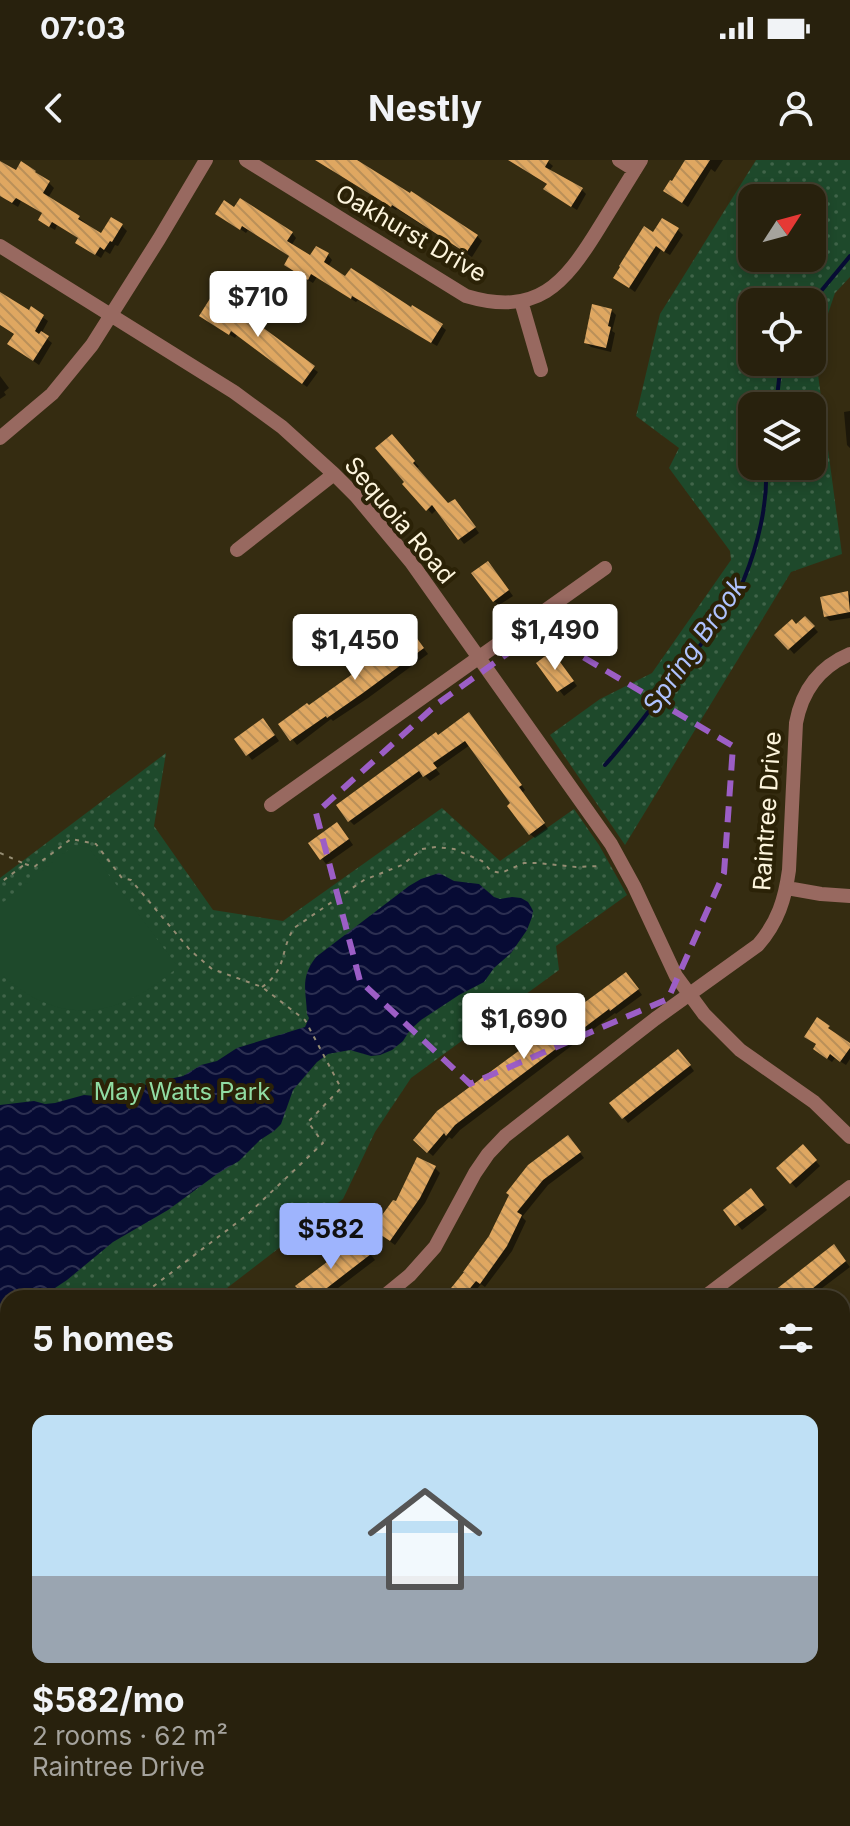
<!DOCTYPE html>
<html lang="en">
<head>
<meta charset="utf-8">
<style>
	:root { --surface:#28210d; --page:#342e1b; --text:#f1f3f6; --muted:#a5a39d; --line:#443e2e; --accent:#9eb4fd }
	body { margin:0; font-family:Inter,sans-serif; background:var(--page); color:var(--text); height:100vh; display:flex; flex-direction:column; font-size:30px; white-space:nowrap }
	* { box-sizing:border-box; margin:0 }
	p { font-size:26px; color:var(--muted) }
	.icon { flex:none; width:44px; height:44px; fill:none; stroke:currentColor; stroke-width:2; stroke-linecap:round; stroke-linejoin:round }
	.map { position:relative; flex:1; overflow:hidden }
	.sheet { position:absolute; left:0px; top:1130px; width:850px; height:536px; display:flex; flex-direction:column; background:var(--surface); border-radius:24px 24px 0 0; box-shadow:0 4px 12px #0003,0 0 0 2px var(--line) }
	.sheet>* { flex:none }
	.needle { width:52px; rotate:54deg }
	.tools { position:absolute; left:738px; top:24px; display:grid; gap:16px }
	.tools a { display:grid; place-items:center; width:88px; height:88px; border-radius:16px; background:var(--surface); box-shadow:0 4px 12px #0003,0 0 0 2px var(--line); font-size:40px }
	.price { position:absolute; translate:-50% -68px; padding:0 18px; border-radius:8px; background:#fff; color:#222; font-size:26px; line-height:52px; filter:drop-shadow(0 2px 4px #0008) }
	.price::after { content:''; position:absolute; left:50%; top:48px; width:24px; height:18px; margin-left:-12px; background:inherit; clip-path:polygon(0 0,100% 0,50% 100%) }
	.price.active { background:var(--accent); color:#111 }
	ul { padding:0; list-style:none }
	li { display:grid; align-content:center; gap:16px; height:424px; padding:0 32px }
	li span { display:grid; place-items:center; height:248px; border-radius:16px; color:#555 }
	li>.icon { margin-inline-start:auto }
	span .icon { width:144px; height:144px; fill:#fffc; stroke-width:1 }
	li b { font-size:34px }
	h2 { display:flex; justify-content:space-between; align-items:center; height:96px; padding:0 32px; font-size:34px }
	.status { display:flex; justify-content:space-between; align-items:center; height:56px; padding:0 40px; background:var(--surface); direction:ltr }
	.status svg { height:22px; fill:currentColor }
	header { display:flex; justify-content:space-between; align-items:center; height:104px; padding:0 32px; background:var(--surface); font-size:36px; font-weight:700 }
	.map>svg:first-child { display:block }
</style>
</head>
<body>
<div class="status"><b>07:03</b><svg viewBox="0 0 49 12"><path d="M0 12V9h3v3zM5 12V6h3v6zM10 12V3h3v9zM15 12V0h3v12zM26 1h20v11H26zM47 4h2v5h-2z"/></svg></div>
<header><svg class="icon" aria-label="back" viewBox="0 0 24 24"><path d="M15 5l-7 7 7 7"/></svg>Nestly<svg class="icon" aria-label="person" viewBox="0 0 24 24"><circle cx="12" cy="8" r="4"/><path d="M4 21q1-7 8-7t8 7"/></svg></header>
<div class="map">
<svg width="850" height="1666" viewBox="0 0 850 1666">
	<defs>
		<pattern id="green-dots" width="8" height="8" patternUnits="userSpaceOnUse" patternTransform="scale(2)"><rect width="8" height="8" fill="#1e492b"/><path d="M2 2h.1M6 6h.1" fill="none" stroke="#406449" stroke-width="1.8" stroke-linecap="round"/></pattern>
		<pattern id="water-waves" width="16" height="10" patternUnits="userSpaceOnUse" patternTransform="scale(2)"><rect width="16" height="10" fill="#070b34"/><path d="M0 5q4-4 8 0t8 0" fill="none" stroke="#2c2f51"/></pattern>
		<pattern id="building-back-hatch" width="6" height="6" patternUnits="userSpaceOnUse" patternTransform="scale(2)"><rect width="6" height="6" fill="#dfa761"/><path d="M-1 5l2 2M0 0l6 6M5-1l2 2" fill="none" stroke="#ba9059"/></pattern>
	</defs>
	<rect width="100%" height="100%" fill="#352c11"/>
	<path fill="url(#green-dots)" fill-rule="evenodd" d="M 756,0 L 850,0 L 850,117 L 835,133 L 815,192 L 842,394 L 791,412 L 625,685 L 550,575 L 600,539 L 652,513 L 731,400 L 730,391 L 669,308 L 679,288 L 636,256 L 660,154 ZM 812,38 L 812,98 L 752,98 L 752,38 ZM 812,142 L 812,202 L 752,202 L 752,142 ZM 752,246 L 812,246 L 812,306 L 752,306 Z
		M 166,593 L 154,666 L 213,750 L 283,761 L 442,648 L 500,701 L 574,649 L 599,685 L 627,735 L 556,786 L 559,810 L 411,918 L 375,972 L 343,1039 L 214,1138 L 8,1138 L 8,1326 L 0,1325 L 0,718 Z
		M 850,1154 L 850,1317 L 842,1294 L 842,1160 Z"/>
	<path fill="#1e492b" d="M 74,685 L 88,687 L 178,807 C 119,858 61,869 0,813 L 0,745 Z"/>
	<path fill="url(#water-waves)" d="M 439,713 L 454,721 L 479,724 L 494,737 L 500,739 L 512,737 L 521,738 L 528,742 L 531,747 L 533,751 L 532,757 L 527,770 L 511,793 L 494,808 L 484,822 L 459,835 L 421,860 L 410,870 L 403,881 L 392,890 L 380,895 L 371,896 L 350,890 L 328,894 L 317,902 L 293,930 L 281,964 L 274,971 L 260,980 L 239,1001 L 217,1014 L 168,1050 L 113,1082 L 67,1120 L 40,1138 L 8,1138 L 8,1160 L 0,1165 L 0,945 L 34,941 L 45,944 L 55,943 L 84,935 L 118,938 L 147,924 L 183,916 L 201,905 L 217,901 L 237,888 L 305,867 L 309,858 L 307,854 C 306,829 300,818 316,797 L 409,726 L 421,719 Z"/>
	<path fill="#0007" d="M 329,0 L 354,0 L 477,76 L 482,81 L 472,97 L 397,49 L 396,50 L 331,10 Z
		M 508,0 L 546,0 L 553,6 L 549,11 L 582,30 L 586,34 L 577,50 L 551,34 L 548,25 Z
		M 690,0 L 723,0 L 715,12 L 711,9 L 688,47 L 666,31 Z
		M 0,3 L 17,13 L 22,4 L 49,23 L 54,28 L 48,38 L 79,58 L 102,76 L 122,66 L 127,71 L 118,86 L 115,85 L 110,94 L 105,91 L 101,98 L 83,87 L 80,79 L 57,65 L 55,70 L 45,64 L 44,54 L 21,41 L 18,47 L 8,41 L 3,36 L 0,26 Z
		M 218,54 L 292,73 L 296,78 L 291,86 L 311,98 L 328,95 L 332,100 L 328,107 L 346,118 L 412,149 L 441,166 L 446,170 L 437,186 L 358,140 L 356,142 L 317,117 L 313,123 L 291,110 L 286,105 L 291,97 L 248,70 L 246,73 Z
		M 678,70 L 683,75 L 670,95 L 661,90 L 635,132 L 616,118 L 654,75 Z
		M 0,134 L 29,153 L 31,149 L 48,161 L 41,174 L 52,183 L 39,205 L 15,188 L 15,175 L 0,165 Z
		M 611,150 L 616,155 L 612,171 L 615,173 L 611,192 L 591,187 L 586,182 Z
		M 206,160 L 249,163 L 318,212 L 307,227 L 237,175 L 235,178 Z
		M 0,216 L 9,228 L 4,232 L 6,235 L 0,239 Z
		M 850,251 L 850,288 L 847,285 L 844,252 Z
		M 392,276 L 419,307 L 416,308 L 449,345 L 459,346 L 479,373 L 464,384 L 437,349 L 432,354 L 405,324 Z
		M 492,408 L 513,436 L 499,445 L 494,441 Z
		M 848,433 L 850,435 L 850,458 L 830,461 L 825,456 Z
		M 805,458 L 818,472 L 794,494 L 777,475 L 796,466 Z
		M 407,466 L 428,494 L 368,538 L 333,561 L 331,559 L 297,585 L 281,565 L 309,547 L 398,484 Z
		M 557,499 L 577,526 L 564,536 L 539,504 Z
		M 474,559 L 525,630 L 522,633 L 548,669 L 535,678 L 530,674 L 513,644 L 470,585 L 436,609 L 440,614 L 430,621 L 424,615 L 354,665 L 349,660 L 438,577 Z
		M 268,565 L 279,581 L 252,600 L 237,580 Z
		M 342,669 L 353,685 L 326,704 L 311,684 Z
		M 631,820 L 642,835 L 616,854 L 615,853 L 460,970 L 452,979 L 449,977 L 433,996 L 420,985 Z
		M 818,860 L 850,885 L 850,899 L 846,905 L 835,898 L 832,902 L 820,893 L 817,885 L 812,881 Z
		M 683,896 L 694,911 L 628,963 L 612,943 Z
		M 573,983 L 584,998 L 548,1025 L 522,1057 L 526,1061 L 512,1091 L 485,1127 L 481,1124 L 470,1138 L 445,1138 L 491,1077 Z
		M 803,987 L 820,1006 L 796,1028 L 779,1008 Z
		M 435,1008 L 440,1013 L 425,1043 L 395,1085 L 380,1074 L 396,1044 Z
		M 756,1035 L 767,1050 L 742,1070 L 725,1050 Z
		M 363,1085 L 375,1100 L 325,1138 L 287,1138 Z
		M 838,1092 L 850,1107 L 809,1138 L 767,1138 Z
		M 842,1321 L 848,1325 L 850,1331 L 850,1343 L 842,1345 Z
		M 850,1423 L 850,1447 L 842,1450 L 842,1425 Z
		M 0,1437 L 8,1447 L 8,1485 L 0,1474 Z
		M 0,1597 L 8,1607 L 8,1629 L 2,1634 L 0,1632 Z
		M 21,1658 L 45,1658 L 51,1666 L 24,1666 L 19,1660 Z
		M 141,1658 L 165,1658 L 173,1666 L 143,1666 L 138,1661 Z
		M 326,1658 L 352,1658 L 354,1661 L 349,1664 L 351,1666 L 331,1666 Z"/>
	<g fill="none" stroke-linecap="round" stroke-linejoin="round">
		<path stroke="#070b34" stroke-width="4" d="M 812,142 L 850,96
			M 776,246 L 781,202
			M 605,605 C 632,575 656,542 681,509 C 701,484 732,449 744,419 C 758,385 768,343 766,306"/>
	</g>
	<path fill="url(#building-back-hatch)" d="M 315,0 L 357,0 L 410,33 L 411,31 L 478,75 L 466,93 L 392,45 L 391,47 Z
		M 508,0 L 549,0 L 545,7 L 583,28 L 571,47 L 543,29 L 547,24 Z
		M 685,0 L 710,0 L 682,43 L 663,31 L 670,20 L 672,21 Z
		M 0,1 L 16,10 L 21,1 L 36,11 L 35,12 L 50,21 L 43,33 L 80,56 L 78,59 L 101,73 L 111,57 L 123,64 L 112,82 L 110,81 L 104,90 L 100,87 L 95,95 L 75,83 L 78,78 L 52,62 L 49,67 L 38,60 L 42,53 L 16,38 L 12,43 L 0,36 Z
		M 240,38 L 293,72 L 287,81 L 310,95 L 316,86 L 329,93 L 324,102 L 345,116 L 351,108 L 411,147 L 412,145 L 443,164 L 431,183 L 352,136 L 351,139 L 311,114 L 308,120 L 284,105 L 289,96 L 242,66 L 240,70 L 215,54 L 224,40 L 234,47 Z
		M 662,58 L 679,68 L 664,92 L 656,86 L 629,128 L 613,118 L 620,107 L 619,106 L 644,66 L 653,72 Z
		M 0,132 L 29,150 L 31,146 L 44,155 L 35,171 L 39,174 L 41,171 L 49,176 L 33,201 L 7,184 L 14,174 L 0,165 Z
		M 211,137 L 248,160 L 250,158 L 315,206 L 302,224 L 231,171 L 229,175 L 199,156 Z
		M 592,144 L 612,149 L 608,166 L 611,167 L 606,188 L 584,183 Z
		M 392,274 L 415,301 L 413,303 L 448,343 L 455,339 L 476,367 L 458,380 L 432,345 L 426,351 L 402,324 L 404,322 L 375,288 Z
		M 488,401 L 509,430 L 493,442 L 471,413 Z
		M 848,431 L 850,452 L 824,457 L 820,437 Z
		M 805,456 L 815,466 L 788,490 L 774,475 L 792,459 L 796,464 Z
		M 403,459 L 424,488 L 363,533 L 327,558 L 326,556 L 290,581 L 278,564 L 307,543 L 309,545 L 396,483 L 386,471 Z
		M 552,491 L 574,521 L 557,532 L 536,503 Z
		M 469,552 L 522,625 L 519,627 L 545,663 L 529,675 L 507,646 L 510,643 L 465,581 L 433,603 L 437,608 L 423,617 L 419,611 L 348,662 L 336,645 L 436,572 L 438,575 Z
		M 263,558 L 275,575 L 246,596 L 234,579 Z
		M 337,662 L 349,679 L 320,700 L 308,683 Z
		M 626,812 L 639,829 L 610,851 L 609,849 L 455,965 L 446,976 L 444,973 L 427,993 L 413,980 L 437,951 Z
		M 817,857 L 830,866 L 828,868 L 850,883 L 850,888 L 840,902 L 830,894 L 827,899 L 813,889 L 816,884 L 804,877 Z
		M 678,889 L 691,905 L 622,959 L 609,943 Z
		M 568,975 L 581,992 L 543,1020 L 517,1052 L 522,1055 L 507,1086 L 480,1124 L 476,1121 L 462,1138 L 443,1138 L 464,1112 L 463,1112 L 489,1076 L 509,1035 L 506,1033 L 528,1005 Z
		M 803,984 L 817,1000 L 790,1024 L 776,1008 Z
		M 417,997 L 436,1006 L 420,1038 L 390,1081 L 372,1069 L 393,1040 L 396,1041 Z
		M 751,1028 L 764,1045 L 735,1066 L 723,1050 Z
		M 359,1078 L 371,1094 L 314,1138 L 283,1138 L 297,1128 L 295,1126 Z
		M 834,1084 L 846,1101 L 812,1129 L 800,1138 L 765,1138 Z"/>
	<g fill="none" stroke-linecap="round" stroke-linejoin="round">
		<path stroke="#958d73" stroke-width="2" stroke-dasharray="4 6" stroke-linecap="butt" d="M 0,693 L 25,704 L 0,723
			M 25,704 L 34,707 L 71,679 L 96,684 L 122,718 L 131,720 L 190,790 L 212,809 L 262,827 L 305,860 L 341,928 L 308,962 L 323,983 L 247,1055 L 138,1138
			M 262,827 C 288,809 279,792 294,768 L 364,720 L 402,705 L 422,689 L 436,687 L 454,689 L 482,701 L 491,711 L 501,713 L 524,703 L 537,703 L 576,707 L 602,706
			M 0,1245 L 8,1238"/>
		<path stroke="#986960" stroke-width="14" d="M 246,0 L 466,136 C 537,157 564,125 599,68 C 613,45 627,23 641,0
			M 619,0 L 635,10
			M 0,86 L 234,232 L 282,267 L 334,314 L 356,336 L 411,402 L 611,684 L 634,726 L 676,816 L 704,854 L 740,890 L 814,942 L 850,977
			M 521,141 L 541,210
			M 0,278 L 52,234 L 92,185 L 159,79 L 206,0
			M 237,390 L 334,314
			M 271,645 L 605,408
			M 787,728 L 821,734 L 850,736
			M 382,1138 L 410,1115 L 435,1087 L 475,1013 L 488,994 L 505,976 L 655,859 L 758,785 C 778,762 785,739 789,710 L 796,563 C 802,531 819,507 850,494
			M 703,1138 L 850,1027
			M 842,1385 L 850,1383
			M 0,1538 L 8,1537
			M 0,1553 L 8,1555
			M 842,1590 L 850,1587
			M 88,1658 L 94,1666
			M 423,1658 L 439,1666
			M 584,1658 L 587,1666
			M 524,1666 L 551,1658"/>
	</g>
	<path fill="none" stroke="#9c5ec6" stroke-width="6" stroke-dasharray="16 10" stroke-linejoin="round" d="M 539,471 L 733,586 L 724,713 L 668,839 L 470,924 L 360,821 L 316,653 L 437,544 Z"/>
	<g text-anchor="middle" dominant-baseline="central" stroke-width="8" stroke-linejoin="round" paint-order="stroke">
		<g font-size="24" fill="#fdf5dd" stroke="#2b2207">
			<text transform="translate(411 73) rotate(30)">Oakhurst Drive</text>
			<text transform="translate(400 360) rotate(50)">Sequoia Road</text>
			<text transform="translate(767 651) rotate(-86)">Raintree Drive</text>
		</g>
		<g font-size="24" fill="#90dca3" stroke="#2b2207">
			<text x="182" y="931">May Watts Park</text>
		</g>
		<g font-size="26" font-style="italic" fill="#afc2fe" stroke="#2b2207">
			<text transform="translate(694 485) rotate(-55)">Spring Brook</text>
		</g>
	</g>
</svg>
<div class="tools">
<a><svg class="needle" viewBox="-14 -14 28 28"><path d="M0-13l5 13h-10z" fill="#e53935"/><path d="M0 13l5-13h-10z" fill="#a5a39d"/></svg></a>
<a><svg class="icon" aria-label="locate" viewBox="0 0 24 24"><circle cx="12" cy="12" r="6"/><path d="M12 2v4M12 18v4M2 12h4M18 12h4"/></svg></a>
<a><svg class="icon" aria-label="layers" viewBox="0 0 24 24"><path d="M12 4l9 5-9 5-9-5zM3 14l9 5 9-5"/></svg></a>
</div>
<b class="price" style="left:258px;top:179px">$710</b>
<b class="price" style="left:555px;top:512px">$1,490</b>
<b class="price" style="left:355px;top:522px">$1,450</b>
<b class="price" style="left:524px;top:901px">$1,690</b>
<b class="price active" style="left:331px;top:1111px">$582</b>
<section class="sheet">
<h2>5 homes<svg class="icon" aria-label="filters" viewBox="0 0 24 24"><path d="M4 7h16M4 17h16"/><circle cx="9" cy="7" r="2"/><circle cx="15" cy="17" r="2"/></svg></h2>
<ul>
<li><span style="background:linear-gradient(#bfe0f5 65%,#9aa5b1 0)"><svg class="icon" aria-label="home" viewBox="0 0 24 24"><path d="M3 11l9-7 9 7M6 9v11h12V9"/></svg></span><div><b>$582/mo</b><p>2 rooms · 62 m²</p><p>Raintree Drive</p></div></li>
</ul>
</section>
</div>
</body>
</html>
